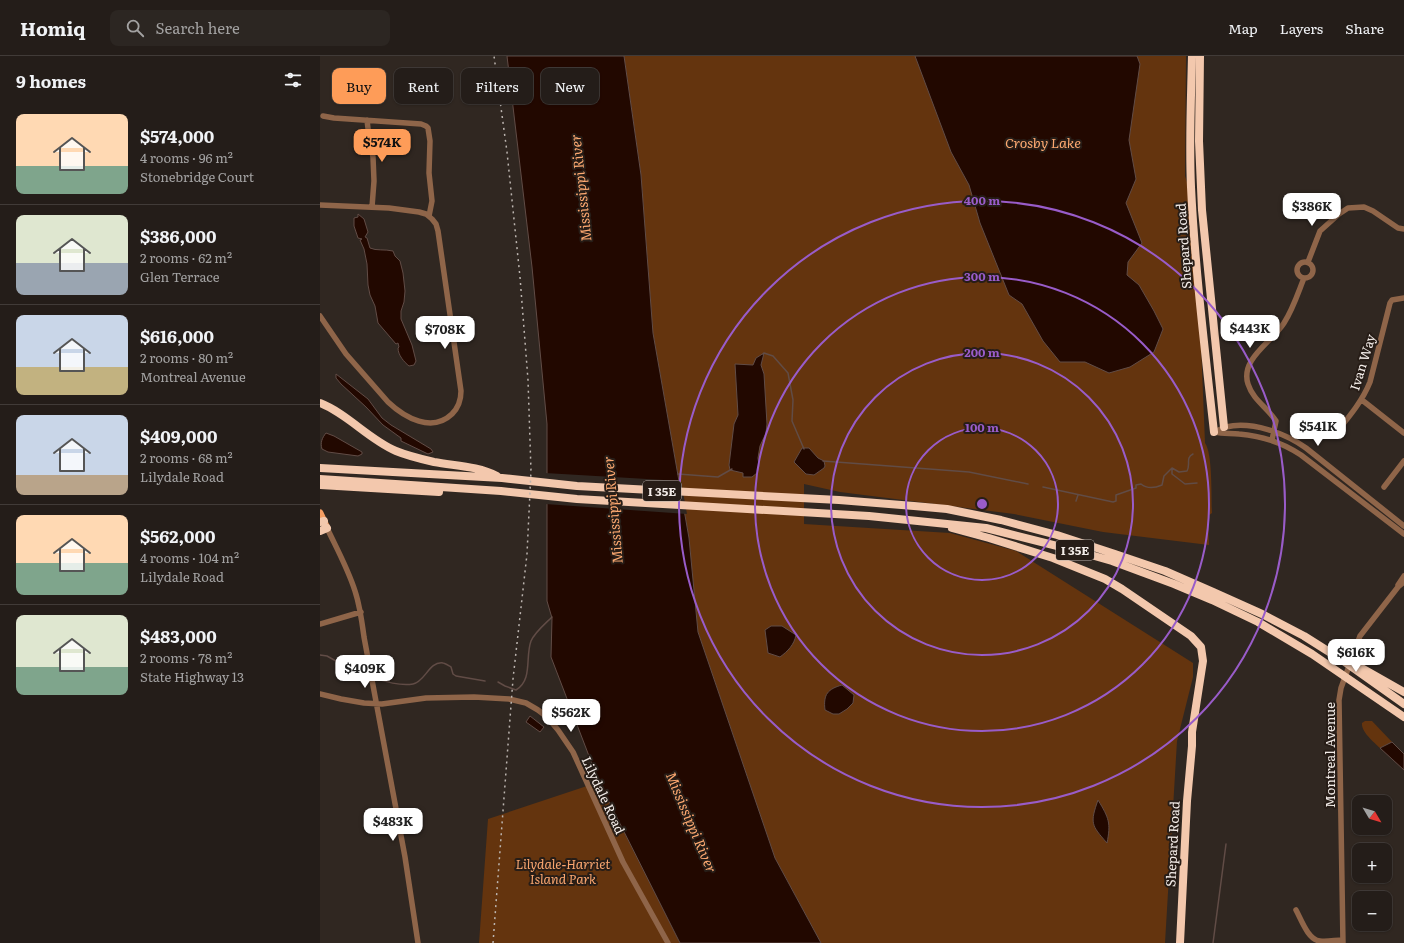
<!DOCTYPE html>
<html lang="en">
<head>
<meta charset="utf-8">
<style>
	:root { --surface:#241d19; --page:#2c2622; --text:#f1f3f6; --muted:#a3a2a2; --line:#413b38; --accent:#fe9c58 }
	body { margin:0; font-family:Literata,serif; background:var(--page); color:var(--text); height:100vh; display:flex; flex-direction:column; font-size:15px; white-space:nowrap }
	* { box-sizing:border-box; margin:0 }
	p { font-size:13px; color:var(--muted) }
	.icon { flex:none; width:22px; height:22px; fill:none; stroke:currentColor; stroke-width:2; stroke-linecap:round; stroke-linejoin:round }
	.map { position:relative; flex:1; overflow:hidden }
	.side { display:flex; flex-direction:column; background:var(--surface); width:320px }
	.side>* { flex:none }
	.top-card { position:absolute; left:12px; top:12px; width:380px; height:36px; display:flex; gap:8px }
	.needle { width:26px; rotate:128deg }
	.controls { position:absolute; left:1032px; top:739px; display:grid; gap:8px }
	.controls a { display:grid; place-items:center; width:40px; height:40px; border-radius:8px; background:var(--surface); box-shadow:0 1px 3px #0004,0 0 0 1px var(--line); font-size:20px }
	.price { position:absolute; translate:-50% -34px; padding:0 9px; border-radius:8px; background:#fff; color:#222; font-size:13px; line-height:26px; filter:drop-shadow(0 1px 2px #0008) }
	.price::after { content:''; position:absolute; left:50%; top:24px; width:12px; height:9px; margin-left:-6px; background:inherit; clip-path:polygon(0 0,100% 0,50% 100%) }
	.price.active { background:var(--accent); color:#111 }
	ul { padding:0; list-style:none }
	li { display:flex; align-items:center; gap:12px; height:100px; padding:0 16px }
	li+li { border-top:1px solid var(--line) }
	li span { display:grid; place-items:center; flex:none; width:112px; height:80px; border-radius:8px; color:#555 }
	li>.icon { margin-inline-start:auto }
	span .icon { width:48px; height:48px; fill:#fffc; stroke-width:1 }
	li b { font-size:17px }
	h2 { display:flex; justify-content:space-between; align-items:center; height:48px; padding:0 16px; font-size:17px }
	.chip { padding:0 14px; border-radius:8px; background:var(--surface); box-shadow:0 1px 3px #0004,0 0 0 1px var(--line); font-size:14px; line-height:36px }
	.chip.active { background:var(--accent); color:#111 }
	header { display:flex; align-items:center; gap:24px; box-sizing:border-box; height:56px; padding:0 20px; background:var(--surface); border-bottom:1px solid var(--line) }
	header strong { font-size:19px }
	nav { display:flex; gap:22px; margin-inline-start:auto; font-size:14px }
	.search { width:280px; height:36px; background:var(--page); display:flex; align-items:center; gap:10px; box-sizing:border-box; padding:0 14px; border-radius:8px; color:var(--muted); font-size:15px }
	main { display:flex; flex:1; min-height:0 }
	.map>svg:first-child { display:block }
</style>
</head>
<body>
<header>
<strong>Homiq</strong>
<div class="search"><svg class="icon" aria-label="search" viewBox="0 0 24 24"><circle cx="10" cy="10" r="6"/><path d="M15 15l6 6"/></svg>Search here</div>
<nav><a>Map</a><a>Layers</a><a>Share</a></nav>
</header>
<main>
<section class="side">
<h2>9 homes<svg class="icon" aria-label="filters" viewBox="0 0 24 24"><path d="M4 7h16M4 17h16"/><circle cx="9" cy="7" r="2"/><circle cx="15" cy="17" r="2"/></svg></h2>
<ul>
<li><span style="background:linear-gradient(#ffd9b3 65%,#7fa58c 0)"><svg class="icon" aria-label="home" viewBox="0 0 24 24"><path d="M3 11l9-7 9 7M6 9v11h12V9"/></svg></span><div><b>$574,000</b><p>4 rooms · 96 m²</p><p>Stonebridge Court</p></div></li>
<li><span style="background:linear-gradient(#dfe7d0 60%,#9aa5b1 0)"><svg class="icon" aria-label="home" viewBox="0 0 24 24"><path d="M3 11l9-7 9 7M6 9v11h12V9"/></svg></span><div><b>$386,000</b><p>2 rooms · 62 m²</p><p>Glen Terrace</p></div></li>
<li><span style="background:linear-gradient(#c9d6e8 65%,#c2b280 0)"><svg class="icon" aria-label="home" viewBox="0 0 24 24"><path d="M3 11l9-7 9 7M6 9v11h12V9"/></svg></span><div><b>$616,000</b><p>2 rooms · 80 m²</p><p>Montreal Avenue</p></div></li>
<li><span style="background:linear-gradient(#c9d6e8 75%,#b9a48a 0)"><svg class="icon" aria-label="home" viewBox="0 0 24 24"><path d="M3 11l9-7 9 7M6 9v11h12V9"/></svg></span><div><b>$409,000</b><p>2 rooms · 68 m²</p><p>Lilydale Road</p></div></li>
<li><span style="background:linear-gradient(#ffd9b3 60%,#7fa58c 0)"><svg class="icon" aria-label="home" viewBox="0 0 24 24"><path d="M3 11l9-7 9 7M6 9v11h12V9"/></svg></span><div><b>$562,000</b><p>4 rooms · 104 m²</p><p>Lilydale Road</p></div></li>
<li><span style="background:linear-gradient(#dfe7d0 65%,#7fa58c 0)"><svg class="icon" aria-label="home" viewBox="0 0 24 24"><path d="M3 11l9-7 9 7M6 9v11h12V9"/></svg></span><div><b>$483,000</b><p>2 rooms · 78 m²</p><p>State Highway 13</p></div></li>
</ul>
</section>
<div class="map">
<svg width="1084" height="887" viewBox="0 0 1084 887">
	<rect width="100%" height="100%" fill="#302721"/>
	<path fill="#64340e" d="M 304,0 L 866,0 L 865,120 L 870,136 L 880,264 L 885,387 C 893,398 891,442 892,457 L 888,460 L 889,489 L 783,476 L 694,458 L 520,436 L 484,428 L 484,468 L 630,477 L 696,495 L 873,607 L 873,621 L 857,685 L 845,887 L 501,887 L 455,802 L 378,576 L 369,482 L 333,277 L 321,119 Z
		M 1045,665 L 1052,665 L 1072,686 L 1060,692 C 1054,686 1041,676 1042,667 Z
		M 279,726 L 360,887 L 159,887 L 168,763 Z"/>
	<path fill="#220800" stroke="#614c46" d="M 187,0 L 304,0 L 321,119 L 333,277 L 369,482 L 378,576 L 455,802 L 501,887 L 360,887 L 279,726 L 231,601 L 232,562 L 227,545 L 227,368 L 212,211 Z
		M 595,0 L 817,0 L 820,8 L 809,84 L 816,123 L 806,147 L 822,187 L 808,206 L 807,219 L 819,229 L 834,255 L 843,273 L 834,296 L 810,311 L 789,317 L 765,306 L 740,306 L 723,285 L 702,248 L 689,239 L 660,167 L 649,129 L 631,96 Z
		M 38,158 L 44,163 L 48,176 L 45,181 L 47,182 L 50,192 C 56,195 65,193 73,195 L 75,200 L 80,205 L 83,217 L 85,235 L 84,246 L 81,255 L 81,263 L 92,289 L 96,305 L 94,309 L 89,310 C 84,306 78,299 78,292 L 79,291 L 78,287 L 76,288 L 58,267 L 55,250 L 50,239 L 48,229 L 47,208 L 44,193 L 40,184 L 42,183 L 38,182 L 34,170 L 34,162 L 38,161 Z
		M 444,297 L 441,309 L 444,318 L 447,368 L 446,377 L 440,390 L 438,402 L 439,410 L 437,417 L 432,421 L 423,421 L 423,417 L 410,414 L 409,409 L 414,368 L 418,359 L 415,308 L 433,309 L 436,302 Z
		M 16,318 L 48,343 L 62,362 L 71,369 L 111,393 L 113,396 L 108,398 L 81,385 L 81,382 L 63,369 L 46,351 L 21,328 L 16,322 Z
		M 6,377 L 14,380 L 42,396 L 42,398 L 38,400 L 8,396 L 2,393 C 0,387 2,382 6,377 Z
		M 482,392 L 489,392 L 498,402 L 504,405 L 505,410 L 504,412 L 494,419 L 486,418 L 474,406 Z
		M 451,570 L 462,570 L 476,579 C 474,589 468,595 460,601 L 448,597 L 445,574 Z
		M 522,629 L 534,639 L 533,647 L 527,653 L 519,658 L 513,658 L 505,654 C 503,638 508,633 522,629 Z
		M 210,660 L 224,671 L 220,676 L 206,666 Z
		M 1072,686 L 1084,698 L 1084,714 L 1060,692 Z
		M 778,744 C 789,762 791,767 787,787 C 771,769 770,767 778,744 Z"/>
	<path fill="#302721" d="M 225,417 L 361,425 L 367,458 L 225,448 Z"/>
	<g fill="none" stroke-linecap="round" stroke-linejoin="round">
		<path stroke="#614c46" stroke-width="1.5" d="M 443,298 L 444,297 L 453,300 L 468,317 L 473,344 L 472,365 L 484,393
			M 503,405 L 649,416 L 708,428
			M 852,412 L 852,418 L 865,428 L 877,427
			M 358,418 L 398,421 L 412,413
			M 723,431 L 793,446 L 796,445 L 796,439 L 816,432 L 816,429 L 821,428 C 827,433 835,432 842,429 L 844,420 L 852,412 L 859,416 L 867,415 C 871,408 865,402 873,398
			M 756,445 L 758,439
			M 0,599 L 7,600 L 23,609 L 50,620
			M 53,621 C 64,626 81,630 93,628 C 105,626 109,605 123,607 C 125,607 129,610 131,611 L 133,618 L 136,620 L 165,625
			M 178,626 L 185,630 L 196,634 C 213,624 205,601 211,585 C 215,576 225,568 232,561
			M 893,887 L 906,788"/>
		<path stroke="#8f6549" stroke-width="5.5" d="M 3,60 L 14,62 L 101,68 L 106,70 L 108,72 L 110,85 L 109,117 L 112,145 L 109,160
			M 47,64 L 49,81 L 53,101 L 54,125 L 52,151
			M 0,149 L 69,152 L 99,156 L 106,158 L 112,163 L 116,168 L 118,175 L 141,335 C 141,344 138,352 132,358 C 112,377 85,362 68,346 L 26,298 L 0,260
			M977 214a8 8 0 1 1 16 0a8 8 0 1 1-16 0Z
			M 988,206 L 1000,175 L 1019,158 L 1028,152 L 1044,151 L 1053,155 L 1078,172 L 1084,173
			M 1042,344 L 1084,377
			M 894,376 C 898,375 902,372 906,371 C 931,365 966,377 986,392 L 1084,470
			M 895,376 C 903,378 911,377 919,378 C 942,380 962,386 981,399 L 1084,478
			M 1015,378 C 1028,362 1042,346 1050,326 L 1070,247 L 1072,244 L 1084,242
			M 952,384 L 956,365 C 948,352 933,344 928,328 C 920,303 952,286 964,267 C 973,253 978,237 984,222
			M 1064,431 L 1084,405
			M 7,472 C 17,493 28,513 35,535 C 40,550 42,566 44,581 L 85,801 L 98,887
			M 1078,529 L 1084,520
			M 0,568 L 41,556
			M 0,638 L 21,643 L 44,647 L 62,648 L 106,642 L 154,641 L 189,643 L 206,647 L 218,654 L 227,661 L 238,674 L 253,696 L 303,806 L 348,887
			M 976,854 C 981,863 988,884 1000,885 C 1007,886 1016,884 1022,884
			M 1023,887 L 1019,644 L 1021,632 L 1040,580 L 1078,531 L 1084,526"/>
		<path stroke="#f69e63" stroke-width="7" d="M 0,457 L 6,470"/>
		<path stroke="#f3c8ad" stroke-width="8" d="M 872,0 C 871,44 869,87 871,131 C 875,213 885,295 894,376
			M 880,0 L 879,85 L 882,154 L 904,371
			M 0,347 C 28,358 48,383 76,395 C 88,400 101,403 114,406 C 136,410 158,410 177,420
			M 0,412 L 182,422 L 257,430 L 519,444 L 594,450 L 627,453 L 681,464 L 737,479 L 795,498 L 845,515 L 893,536 L 942,558 L 984,580 L 1022,604 L 1084,648
			M 0,423 L 181,435 L 257,443 L 549,460 L 666,472 L 757,495 L 792,505 L 854,528 L 892,544 L 938,566 L 992,598 L 1084,661
			M 0,429 L 119,436
			M 0,466 L 4,465
			M 632,472 L 669,482 L 733,502 L 785,523 L 802,533 L 871,580 L 881,591 L 883,605 L 872,676 L 872,690 L 867,745 L 860,887
			M 0,475 L 7,472
			M 1038,610 L 1084,636"/>
		<path stroke="#bcb5b0" stroke-width="1.5" stroke-dasharray="2 4" stroke-linecap="butt" d="M 173,887 L 193,623 L 207,498 L 211,415 L 208,324 L 200,221 L 187,96 L 174,0"/>
	</g>
	<g fill="none" stroke="#995cc9" stroke-width="2">
		<circle cx="662" cy="448" r="76"/>
		<circle cx="662" cy="448" r="151"/>
		<circle cx="662" cy="448" r="227"/>
		<circle cx="662" cy="448" r="303"/>
	</g>
	<g text-anchor="middle" dominant-baseline="central" stroke-width="4" stroke-linejoin="round" paint-order="stroke">
		<g fill="#271d17" stroke="#b6aea9" stroke-width="1">
			<rect x="323" y="425" width="38" height="20" rx="3"/>
			<rect x="736" y="484" width="38" height="20" rx="3"/>
		</g>
		<g font-size="12" font-weight="bold" fill="#f3ece8">
			<text x="342" y="435">I 35E</text>
			<text x="755" y="494">I 35E</text>
		</g>
		<g font-size="13" fill="#f3ece8" stroke="#271d17">
			<text transform="translate(863 190) rotate(-94)">Shepard Road</text>
			<text transform="translate(1042 306) rotate(-73)">Ivan Way</text>
			<text transform="translate(1009 699) rotate(-90)">Montreal Avenue</text>
			<text transform="translate(284 739) rotate(65)">Lilydale Road</text>
			<text transform="translate(852 788) rotate(-87)">Shepard Road</text>
		</g>
		<g font-size="13" font-style="italic" fill="#fba770" stroke="#271d17">
			<text x="243" y="807">Lilydale-Harriet<tspan x="243" dy="15">Island Park</tspan></text>
		</g>
		<g font-size="14" font-style="italic" fill="#fda971" stroke="#271d17">
			<text x="723" y="86">Crosby Lake</text>
			<text transform="translate(260 132) rotate(-96)">Mississippi River</text>
			<text transform="translate(292 454) rotate(-95)">Mississippi River</text>
			<text transform="translate(372 766) rotate(67)">Mississippi River</text>
		</g>
	</g>
	<circle cx="662" cy="448" r="6" fill="#995cc9" stroke="#271d17" stroke-width="2"/>
	<g font-size="12" text-anchor="middle" font-weight="bold" fill="#995cc9" stroke="#271d17" stroke-width="4" stroke-linejoin="round" paint-order="stroke">
		<text x="662" y="149">400 m</text>
		<text x="662" y="225">300 m</text>
		<text x="662" y="301">200 m</text>
		<text x="662" y="376">100 m</text>
	</g>
</svg>
<div class="controls">
<a><svg class="needle" viewBox="-14 -14 28 28"><path d="M0-13l5 13h-10z" fill="#e53935"/><path d="M0 13l5-13h-10z" fill="#a3a2a2"/></svg></a>
<a>+</a>
<a>−</a>
</div>
<b class="price active" style="left:62px;top:107px">$574K</b>
<b class="price" style="left:992px;top:171px">$386K</b>
<b class="price" style="left:930px;top:293px">$443K</b>
<b class="price" style="left:125px;top:294px">$708K</b>
<b class="price" style="left:998px;top:391px">$541K</b>
<b class="price" style="left:1036px;top:617px">$616K</b>
<b class="price" style="left:45px;top:633px">$409K</b>
<b class="price" style="left:251px;top:677px">$562K</b>
<b class="price" style="left:73px;top:786px">$483K</b>
<div class="top-card">
<a class="chip active">Buy</a>
<a class="chip">Rent</a>
<a class="chip">Filters</a>
<a class="chip">New</a>
</div>
</div>
</main>
</body>
</html>
